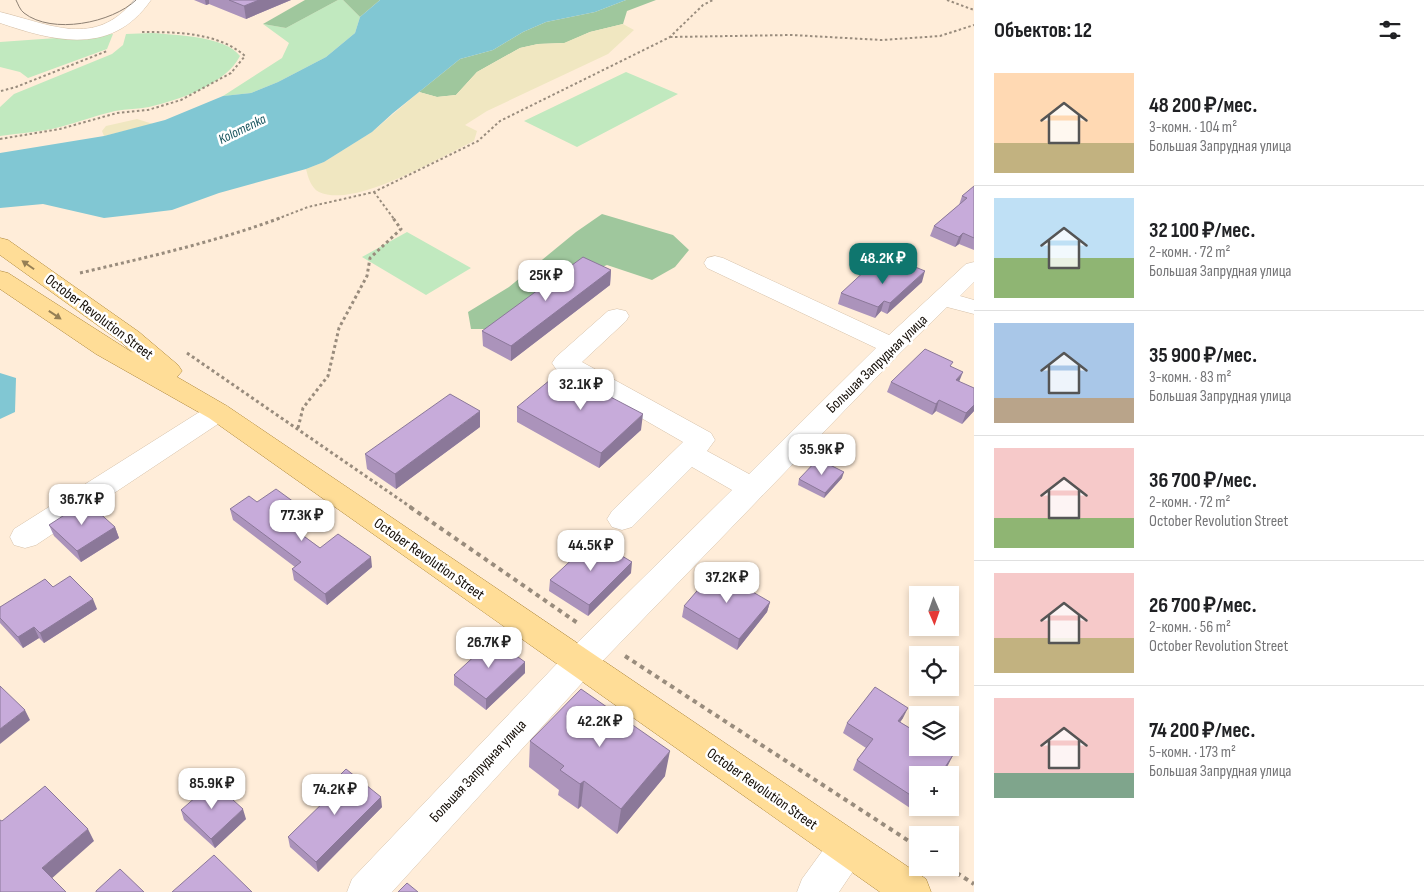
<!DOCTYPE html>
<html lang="ru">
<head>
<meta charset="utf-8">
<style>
	:root { --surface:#fff; --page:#f2f2f2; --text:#202124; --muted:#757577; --line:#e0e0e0; --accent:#0f766e }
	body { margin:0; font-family:"Sofia Sans Condensed",sans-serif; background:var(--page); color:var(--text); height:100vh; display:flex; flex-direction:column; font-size:19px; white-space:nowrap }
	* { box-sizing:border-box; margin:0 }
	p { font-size:16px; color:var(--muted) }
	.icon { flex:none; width:28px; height:28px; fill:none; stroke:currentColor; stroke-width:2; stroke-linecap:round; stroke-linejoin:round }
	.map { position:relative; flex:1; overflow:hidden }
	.side { display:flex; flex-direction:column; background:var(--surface); width:450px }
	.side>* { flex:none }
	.needle { width:32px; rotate:178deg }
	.controls { position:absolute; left:909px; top:586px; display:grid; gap:10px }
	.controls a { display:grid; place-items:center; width:50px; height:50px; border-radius:0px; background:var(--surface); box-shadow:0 2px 8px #0003; font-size:25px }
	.price { position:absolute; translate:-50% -42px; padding:0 11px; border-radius:10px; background:#fff; color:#222; font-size:16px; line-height:32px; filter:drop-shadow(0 1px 2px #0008) }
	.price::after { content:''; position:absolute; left:50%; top:30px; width:15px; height:11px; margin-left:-8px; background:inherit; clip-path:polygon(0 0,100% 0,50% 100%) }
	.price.active { background:var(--accent); color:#fff }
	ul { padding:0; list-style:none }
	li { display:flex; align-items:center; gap:15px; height:125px; padding:0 20px }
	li+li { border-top:1px solid var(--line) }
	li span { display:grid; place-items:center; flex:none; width:140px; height:100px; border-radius:0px; color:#555 }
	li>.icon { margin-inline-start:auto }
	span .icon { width:60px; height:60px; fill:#fffc; stroke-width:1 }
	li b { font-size:21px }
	h2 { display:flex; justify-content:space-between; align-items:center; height:60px; padding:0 20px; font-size:21px }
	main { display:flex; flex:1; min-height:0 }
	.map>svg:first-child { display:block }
</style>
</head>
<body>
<main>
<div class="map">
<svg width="974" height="892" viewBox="0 0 974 892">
	<rect width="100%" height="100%" fill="#ffedd9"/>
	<path fill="#c1e9bf" d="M 338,0 L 343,0 L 360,17 L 355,33 L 326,57 L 278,82 L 251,93 L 223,96 L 282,58 L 289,43 L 263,24 L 286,28 Z
		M 152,33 C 176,35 225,36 240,56 C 226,84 179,100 149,107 C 138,109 127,109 115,111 C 97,115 79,122 60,127 C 41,132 20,133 0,136 L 0,107 L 14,94 L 112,54 L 123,45 L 126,34 Z
		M 113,34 L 107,49 L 28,78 L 20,72 L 0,67 L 0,42 Z
		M 626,72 L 678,94 L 577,147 L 524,121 Z
		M 407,232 L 471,268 L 426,295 L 362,257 Z"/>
	<path fill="#9fc79d" d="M 305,0 L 338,0 L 286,28 L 263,24 Z
		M 343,0 L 380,0 L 360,17 Z
		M 626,0 L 656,0 L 627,11 L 623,24 L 590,32 L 565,43 L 538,44 L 520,48 L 477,72 L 456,95 L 437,97 L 419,92 L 460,59 L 493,50 L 523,32 L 546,22 L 595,12 Z
		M 602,214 L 673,235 L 689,250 L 675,267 L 652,280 L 607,265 L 571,279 L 502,329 L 471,329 L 468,312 L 509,287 L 576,232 Z"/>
	<path fill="#f0e7c1" d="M 623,24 L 634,30 L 608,54 L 487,111 L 465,125 L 477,131 L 474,141 C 440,157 355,209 319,192 C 311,188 308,177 306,169 L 324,162 L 372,132 L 419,92 L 437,97 L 456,95 L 477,72 L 520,48 L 538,44 L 564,43 L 590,32 Z
		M 137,119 L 153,124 L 104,136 L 102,131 L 106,126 Z"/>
	<path fill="#81c7d3" d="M 380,0 L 626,0 L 595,12 L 546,22 L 523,32 L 493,50 L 460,59 L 393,113 L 372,132 L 324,162 L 306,169 L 219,193 L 172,210 L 139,214 L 104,218 L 43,204 L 0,208 L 0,153 L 104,136 L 165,120 L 223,96 L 251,93 L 278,82 L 326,57 L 355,33 L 360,17 Z
		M 0,373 L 16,378 L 15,412 L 0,419 Z"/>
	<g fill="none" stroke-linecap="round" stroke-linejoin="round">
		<g stroke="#d5c0a8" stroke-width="1">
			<path id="minor" d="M 134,0 L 151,0 C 112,56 56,42 0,23 L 0,12 C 50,24 95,49 134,0 Z
				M 715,256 L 723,258 L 889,335 L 966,264 L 974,262 L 974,282 L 960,296 L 974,300 L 974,314 L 947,307 L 901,352 L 591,673 L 392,892 L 347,892 L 352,879 L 567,653 L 732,490 L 692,467 L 632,527 L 622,530 L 612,527 L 607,519 L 612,511 L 683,442 L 556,369 L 552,363 L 556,357 L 608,311 L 617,309 L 626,311 L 629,316 L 626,321 L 582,362 L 711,433 L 715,440 L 707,451 L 749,474 L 876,348 L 707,268 L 704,263 L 707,258 Z
				M 218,403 L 227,406 L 231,412 L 227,418 L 36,545 L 25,548 L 14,545 L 10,537 L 14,529 L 209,406 Z
				M 847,830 L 860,835 L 866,848 L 860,861 L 839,892 L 797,892 L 802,879 L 834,835 Z"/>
		</g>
		<g stroke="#ac8537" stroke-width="1">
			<path id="major" d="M 0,238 L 8,240 L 139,332 L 178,365 L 182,371 L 177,377 L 227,406 L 926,879 L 931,892 L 880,892 L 209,418 L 96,354 L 0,289 L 0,271 L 8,273 L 133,353 L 121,342 L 0,255 Z"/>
		</g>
		<path stroke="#998c7d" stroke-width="2" stroke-dasharray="2.5 2.5" stroke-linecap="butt" d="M 947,0 L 974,10
			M 670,37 L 792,35 L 882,40 L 940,36 L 974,25
			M 1,91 L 16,87 L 107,51
			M 0,139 L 60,129 L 117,113 L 148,110 L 181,100 L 231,73 L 245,56 C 218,32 175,32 141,32
			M 374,192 L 394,219
			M 277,219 L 308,207 L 374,192 L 478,141 L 500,121 L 670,37 L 703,5 L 713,0"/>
		<path stroke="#998c7d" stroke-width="3" stroke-dasharray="3 3" stroke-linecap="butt" d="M 80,273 C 148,257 215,242 280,218
			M 187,353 L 412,508
			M 298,428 L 303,408 L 328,376 L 339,328 L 367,276 L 370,258 L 401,229 L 393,218"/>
		<path stroke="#998c7d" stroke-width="4" stroke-dasharray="4.5 4.5" stroke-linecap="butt" d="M 410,507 L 579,624
			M 625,656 L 918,847
			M 949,868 L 974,884"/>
		<use href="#minor" fill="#fff" fill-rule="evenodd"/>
		<use href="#major" fill="#ffdd97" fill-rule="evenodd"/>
		<path stroke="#8d8073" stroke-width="1" d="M 16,0 C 18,4 20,10 24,13 C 52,35 112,23 136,0"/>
	</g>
	<path fill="#ab93bb" d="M 194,0 L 291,0 L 246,19 L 209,4 L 206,5 Z
		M 974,186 L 974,250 L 959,244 L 955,247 L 930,236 L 934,226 L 959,205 L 962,196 Z
		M 611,270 L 610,285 L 511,361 L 483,346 L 482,331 Z
		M 886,276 L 922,282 L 887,314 L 881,311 L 875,318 L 838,304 L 841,293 Z
		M 951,366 L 974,411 L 962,424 L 936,411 L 932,415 L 887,392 L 891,382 Z
		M 517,407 L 641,430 L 599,468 L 517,422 Z
		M 480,427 L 396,489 L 367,469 L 365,454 Z
		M 842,478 L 824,498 L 798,485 L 799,479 Z
		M 257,502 L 298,505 L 300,515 L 288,524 L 320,548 L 372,567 L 327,605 L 294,580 L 292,569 L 295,567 L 233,520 L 230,509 Z
		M 49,525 L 115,527 L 119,538 L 81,562 L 54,536 Z
		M 631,573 L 588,616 L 549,591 L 550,580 Z
		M 53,587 L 97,609 L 44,643 L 39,638 L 23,648 L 0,623 L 0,607 Z
		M 770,602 L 767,612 L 737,650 L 682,617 L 684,606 Z
		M 525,673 L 486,710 L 454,685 L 454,675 Z
		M 903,718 L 900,722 L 953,755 L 948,765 L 941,775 L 918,775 L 918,808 L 919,808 L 916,812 L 853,770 L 857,760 L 866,748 L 843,733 L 847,723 Z
		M 530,741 L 665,776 L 617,834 L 581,806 L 578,809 L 558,795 L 559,790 L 529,767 Z
		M 329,786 L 382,807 L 318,872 L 290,847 L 288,837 L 331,796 Z
		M 181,810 L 246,819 L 215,848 L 184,820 Z"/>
	<path fill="#8b7899" d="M 205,0 L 209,0 L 209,4 L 206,5 Z
		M 259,0 L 291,0 L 246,19 L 244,6 Z
		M 963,233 L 959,244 L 955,247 L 959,237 Z
		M 611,270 L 610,285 L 511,361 L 511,346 Z
		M 925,271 L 922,282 L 887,314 L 890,303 Z
		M 884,301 L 881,311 L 875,318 L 878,307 Z
		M 963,372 L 959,382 L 956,380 Z
		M 939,400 L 936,411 L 932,415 L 936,404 Z
		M 974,405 L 974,411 L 962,424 L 966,413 Z
		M 480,411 L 480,427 L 396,489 L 395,474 Z
		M 643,414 L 641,430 L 599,468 L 601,453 Z
		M 844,472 L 842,478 L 824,498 L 825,493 Z
		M 298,505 L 300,515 L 281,529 L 279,518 Z
		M 115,527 L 119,538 L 81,562 L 77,551 Z
		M 371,557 L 372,567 L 327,605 L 325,594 Z
		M 632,562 L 631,573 L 588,616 L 589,605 Z
		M 93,599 L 97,609 L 44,643 L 40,633 Z
		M 770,602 L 767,612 L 737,650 L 739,639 Z
		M 34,627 L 39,638 L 23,648 L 18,637 Z
		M 525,662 L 525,673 L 486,710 L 486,699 Z
		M 908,708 L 903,718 L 894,731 L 898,721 Z
		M 25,710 L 30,720 L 0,744 L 0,729 Z
		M 670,751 L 665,776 L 617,834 L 621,809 Z
		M 953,755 L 948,765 L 941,775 L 940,775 Z
		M 584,781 L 581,806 L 578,809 L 580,784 Z
		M 381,797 L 382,807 L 318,872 L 316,862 Z
		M 243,809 L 246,819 L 215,848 L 211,839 Z
		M 88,829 L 94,841 L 50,880 L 42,868 Z"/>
	<path fill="#c7abda" stroke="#8b7899" d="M 229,0 L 259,0 L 244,6 Z
		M 974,186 L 974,238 L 963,233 L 959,237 L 934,226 L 967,198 L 962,196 Z
		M 583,257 L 611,270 L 511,346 L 482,331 Z
		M 903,262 L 925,271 L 890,303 L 884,301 L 878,307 L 841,293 L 868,268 L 886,276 Z
		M 925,349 L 953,362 L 950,366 L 963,372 L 956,380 L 974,388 L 974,405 L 966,413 L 939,400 L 936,404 L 891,382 Z
		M 561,371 L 643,414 L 601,453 L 517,407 Z
		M 450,394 L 480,411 L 395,474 L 365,454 Z
		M 818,459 L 844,472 L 825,493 L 799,479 Z
		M 276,489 L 298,505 L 279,518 L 320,548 L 338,534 L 371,557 L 325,594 L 292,569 L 301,562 L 230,509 L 249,496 L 257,502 Z
		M 86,501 L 115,527 L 77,551 L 49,525 Z
		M 594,539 L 632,562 L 589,605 L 550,580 Z
		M 715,570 L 770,602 L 739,639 L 684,606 Z
		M 70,576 L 93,599 L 40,633 L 34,627 L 18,637 L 0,618 L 0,607 L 45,579 L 53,587 Z
		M 493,639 L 525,662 L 486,699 L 454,675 Z
		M 0,686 L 25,710 L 0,729 Z
		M 875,687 L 908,708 L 898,721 L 918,733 L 918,748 L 941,748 L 953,755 L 940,775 L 918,775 L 918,800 L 857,760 L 873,739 L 847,723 Z
		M 581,689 L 670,751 L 621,809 L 584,781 L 580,784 L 560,770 L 564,766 L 530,741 Z
		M 346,769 L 381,797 L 316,862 L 288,837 L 335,791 L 329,786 Z
		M 213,782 L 243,809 L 211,839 L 181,810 Z
		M 45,786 L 88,829 L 42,868 L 66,892 L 0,892 L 0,820 L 2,821 Z
		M 214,855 L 252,892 L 172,892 Z
		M 120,869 L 144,892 L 96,892 L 96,891 Z
		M 407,883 L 418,892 L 398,892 Z"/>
	<defs><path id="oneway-solid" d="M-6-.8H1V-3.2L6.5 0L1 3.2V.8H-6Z" transform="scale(1.25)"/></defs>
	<g fill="#957f55">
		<use href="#oneway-solid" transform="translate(28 265) rotate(-145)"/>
		<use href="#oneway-solid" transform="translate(55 315) rotate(34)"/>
	</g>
	<g text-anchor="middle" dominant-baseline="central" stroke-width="5" stroke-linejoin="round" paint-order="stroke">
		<g font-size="14" font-style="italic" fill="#19555e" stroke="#fff">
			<text transform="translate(242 129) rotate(-26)">Kolomenka</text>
		</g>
		<g font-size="15" fill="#130c05" stroke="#fff">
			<text transform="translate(99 317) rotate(37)">October Revolution Street</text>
			<text transform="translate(877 364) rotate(-44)">Большая Запрудная улица</text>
			<text transform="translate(429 559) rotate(35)">October Revolution Street</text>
			<text transform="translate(478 771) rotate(-47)">Большая Запрудная улица</text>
			<text transform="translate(762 789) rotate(35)">October Revolution Street</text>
		</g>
	</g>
</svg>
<div class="controls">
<a><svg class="needle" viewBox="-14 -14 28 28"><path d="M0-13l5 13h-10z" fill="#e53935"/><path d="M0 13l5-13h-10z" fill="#757577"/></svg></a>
<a><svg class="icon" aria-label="locate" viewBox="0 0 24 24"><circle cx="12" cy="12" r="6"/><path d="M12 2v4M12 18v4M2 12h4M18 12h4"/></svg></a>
<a><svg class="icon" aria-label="layers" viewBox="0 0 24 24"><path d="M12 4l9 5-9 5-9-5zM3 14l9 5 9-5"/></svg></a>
<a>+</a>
<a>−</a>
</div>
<b class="price active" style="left:883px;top:285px">48.2K ₽</b>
<b class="price" style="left:546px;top:302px">25K ₽</b>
<b class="price" style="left:581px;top:411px">32.1K ₽</b>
<b class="price" style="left:822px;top:476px">35.9K ₽</b>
<b class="price" style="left:82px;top:526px">36.7K ₽</b>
<b class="price" style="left:302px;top:542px">77.3K ₽</b>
<b class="price" style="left:591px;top:572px">44.5K ₽</b>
<b class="price" style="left:727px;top:604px">37.2K ₽</b>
<b class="price" style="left:489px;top:669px">26.7K ₽</b>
<b class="price" style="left:600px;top:748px">42.2K ₽</b>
<b class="price" style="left:212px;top:810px">85.9K ₽</b>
<b class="price" style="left:335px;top:816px">74.2K ₽</b>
</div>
<section class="side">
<h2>Объектов: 12<svg class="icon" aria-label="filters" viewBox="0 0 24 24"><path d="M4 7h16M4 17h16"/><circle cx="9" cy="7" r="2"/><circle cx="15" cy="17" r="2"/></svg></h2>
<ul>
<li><span style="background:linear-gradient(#ffd9b3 70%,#c2b280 0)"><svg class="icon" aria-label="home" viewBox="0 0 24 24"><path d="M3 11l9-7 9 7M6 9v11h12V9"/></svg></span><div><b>48 200 ₽/мес.</b><p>3-комн. · 104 m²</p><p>Большая Запрудная улица</p></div></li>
<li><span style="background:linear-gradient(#bfe0f5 60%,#8fb573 0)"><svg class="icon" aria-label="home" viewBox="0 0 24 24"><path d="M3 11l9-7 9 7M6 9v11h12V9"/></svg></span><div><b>32 100 ₽/мес.</b><p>2-комн. · 72 m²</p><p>Большая Запрудная улица</p></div></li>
<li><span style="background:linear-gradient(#a9c7e8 75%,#b9a48a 0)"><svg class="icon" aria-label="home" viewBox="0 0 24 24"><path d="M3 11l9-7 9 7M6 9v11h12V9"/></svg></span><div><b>35 900 ₽/мес.</b><p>3-комн. · 83 m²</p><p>Большая Запрудная улица</p></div></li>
<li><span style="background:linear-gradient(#f6c9c9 70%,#8fb573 0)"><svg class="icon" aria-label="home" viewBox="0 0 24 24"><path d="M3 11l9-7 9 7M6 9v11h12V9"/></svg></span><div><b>36 700 ₽/мес.</b><p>2-комн. · 72 m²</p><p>October Revolution Street</p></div></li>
<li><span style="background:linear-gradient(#f6c9c9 65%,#c2b280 0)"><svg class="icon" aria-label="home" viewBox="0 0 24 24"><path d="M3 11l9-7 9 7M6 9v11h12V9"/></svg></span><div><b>26 700 ₽/мес.</b><p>2-комн. · 56 m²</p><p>October Revolution Street</p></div></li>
<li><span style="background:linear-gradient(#f6c9c9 75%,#7fa58c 0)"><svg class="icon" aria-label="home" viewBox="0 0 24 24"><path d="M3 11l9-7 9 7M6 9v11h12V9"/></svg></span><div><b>74 200 ₽/мес.</b><p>5-комн. · 173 m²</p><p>Большая Запрудная улица</p></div></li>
</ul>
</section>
</main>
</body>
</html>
